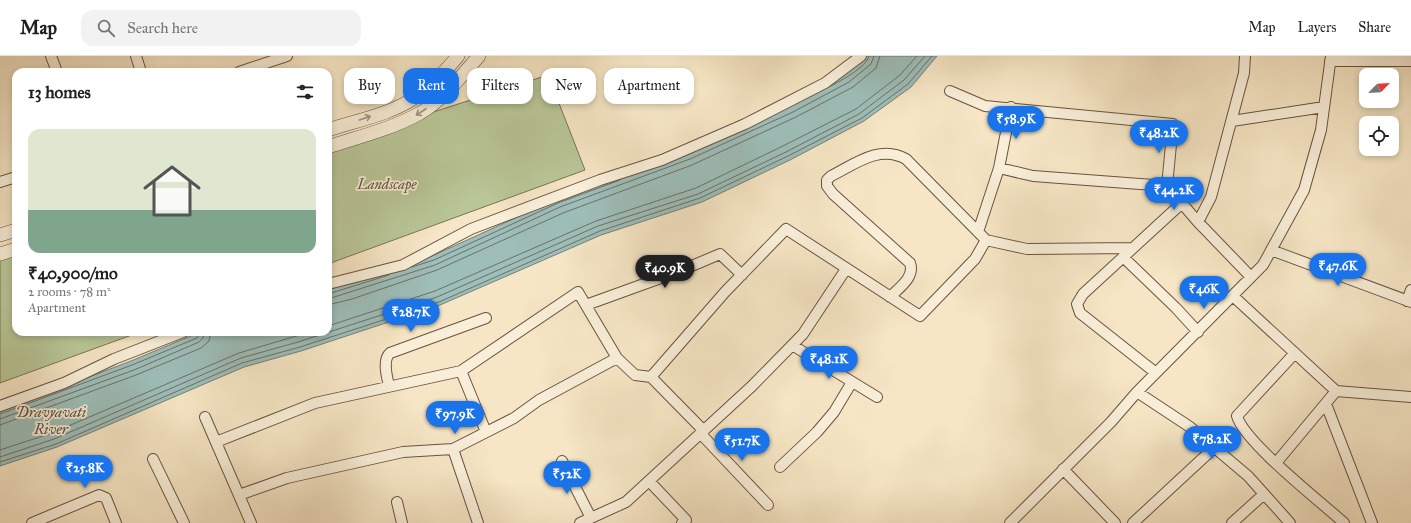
<!DOCTYPE html>
<html lang="en">
<head>
<meta charset="utf-8">
<style>
	:root { --surface:#fff; --page:#f2f2f2; --text:#202124; --muted:#757577; --line:#e0e0e0; --accent:#1a73e8 }
	body { margin:0; font-family:"IM FELL Great Primer",serif; background:var(--page); color:var(--text); height:100vh; display:flex; flex-direction:column; font-size:15px; white-space:nowrap }
	* { box-sizing:border-box; margin:0 }
	p { font-size:13px; color:var(--muted) }
	.icon { flex:none; width:22px; height:22px; fill:none; stroke:currentColor; stroke-width:2; stroke-linecap:round; stroke-linejoin:round }
	.map { position:relative; flex:1; overflow:hidden }
	.sheet { position:absolute; left:12px; top:12px; width:320px; height:268px; display:flex; flex-direction:column; background:var(--surface); border-radius:12px; box-shadow:0 2px 6px #0003 }
	.sheet>* { flex:none }
	.top-card { position:absolute; left:344px; top:12px; width:380px; height:36px; display:flex; gap:8px }
	.needle { width:26px; rotate:66deg }
	.buttons { position:absolute; left:1359px; top:12px; display:grid; gap:8px }
	.buttons a { display:grid; place-items:center; width:40px; height:40px; border-radius:8px; background:var(--surface); box-shadow:0 2px 6px #0003; font-size:20px }
	.price { position:absolute; translate:-50% -34px; padding:0 9px; border-radius:14px; background:var(--accent); color:#fff; font-size:13px; line-height:26px; filter:drop-shadow(0 1px 2px #0008) }
	.price::after { content:''; position:absolute; left:50%; top:24px; width:12px; height:9px; margin-left:-6px; background:inherit; clip-path:polygon(0 0,100% 0,50% 100%) }
	.price.on { background:#222; color:#fff }
	ul { padding:0; list-style:none }
	li { display:grid; align-content:center; gap:8px; height:212px; padding:0 16px }
	li span { display:grid; place-items:center; height:124px; border-radius:12px; color:#555 }
	li>.icon { margin-inline-start:auto }
	span .icon { width:72px; height:72px; fill:#fffc; stroke-width:1 }
	li b { font-size:17px }
	h2 { display:flex; justify-content:space-between; align-items:center; height:48px; padding:0 16px; font-size:17px }
	.chip { padding:0 14px; border-radius:12px; background:var(--surface); box-shadow:0 2px 6px #0003; font-size:14px; line-height:36px }
	.chip.on { background:var(--accent); color:#fff }
	header { display:flex; align-items:center; gap:24px; box-sizing:border-box; height:56px; padding:0 20px; background:var(--surface); border-bottom:1px solid var(--line) }
	header strong { font-size:19px }
	nav { display:flex; gap:22px; margin-inline-start:auto; font-size:14px }
	.search { width:280px; height:36px; background:var(--page); display:flex; align-items:center; gap:10px; box-sizing:border-box; padding:0 14px; border-radius:12px; color:var(--muted); font-size:15px }
	.map>svg:first-child { display:block }
</style>
</head>
<body>
<header>
<strong>Map</strong>
<div class="search"><svg class="icon" aria-label="search" viewBox="0 0 24 24"><circle cx="10" cy="10" r="6"/><path d="M15 15l6 6"/></svg>Search here</div>
<nav><a>Map</a><a>Layers</a><a>Share</a></nav>
</header>
<div class="map">
<svg width="1411" height="467" viewBox="0 0 1411 467">
	<rect width="100%" height="100%" fill="#f6e6c5"/>
	<filter id="stains"><feTurbulence type="fractalNoise" baseFrequency=".005" numOctaves="4"/><feColorMatrix values="0 0 0 0 .2 0 0 0 0 .09 0 0 0 0 .02 0 0 0 .5 -.17"/></filter>
	<radialGradient id="worn" r=".72"><stop offset=".6" stop-color="#630" stop-opacity="0"/><stop offset="1" stop-color="#630" stop-opacity=".3"/></radialGradient>
	<path fill="#b9c697" stroke="#7a7456" d="M 548,19 L 585,114 L 328,208 L 328,90 Z
		M 16,192 L 16,276 L 140,276 L 0,327 L 0,197 Z"/>
	<path fill="#9dbeb9" stroke="#767f78" d="M 867,0 L 937,0 L 911,31 L 864,65 L 790,104 L 702,146 L 601,179 L 440,249 L 301,295 L 244,311 L 57,391 L 0,410 L 0,355 L 131,305 L 200,276 L 328,276 L 328,234 L 432,200 L 557,143 L 686,95 L 845,18 Z"/>
	<g fill="none" stroke-linecap="round" stroke-linejoin="round">
		<path stroke="#6c7068" stroke-width="1" d="M 831,30 C 840,25 867,11 869,0
			M 412,211 L 434,204 L 558,147 L 620,124
			M 328,238 L 389,219
			M 328,243 L 435,209 L 560,151 L 690,103 L 793,56 L 849,26 L 871,8 L 874,0
			M 328,249 L 352,243 L 437,214 L 563,157 L 692,109 L 796,61 L 853,31 L 876,12 L 880,0
			M 328,270 L 435,235 L 596,165 L 696,132 L 783,90 L 856,53 L 900,19 L 917,0
			M 0,358 L 132,309 L 197,282 L 200,276
			M 0,363 L 134,314 L 199,286 L 203,282 L 205,276
			M 0,369 L 136,319 L 201,292 L 209,285 L 211,276
			M 0,394 L 52,377 L 239,297 L 310,276
			M 0,401 L 54,383 L 241,302 L 298,286 L 437,241 L 598,170 L 698,138 L 786,96 L 859,58 L 904,24 L 925,0
			M 0,406 L 56,388 L 242,307 L 300,291 L 439,246 L 600,175 L 700,142 L 788,100 L 862,62 L 908,28 L 932,0"/>
		<g stroke="#6a5242" stroke-width="12">
			<path id="minor" d="M 51,0 L 57,16
				M 136,0 L 141,16
				M 1245,0 L 1244,17 L 1211,141 L 1198,166 L 1251,221
				M 1330,5 L 1411,5
				M 239,16 L 287,0
				M 950,35 L 985,50 L 1173,68 L 1167,130
				M 1232,65 L 1324,51
				M 999,112 L 1033,120 L 1167,130 L 1198,166
				M 0,126 L 16,121
				M 978,176 L 999,112 L 1011,51
				M 1271,194 L 1411,246
				M 1123,201 L 1176,252 L 1198,276
				M 328,228 L 403,209 L 471,173 L 600,124 L 662,104 L 745,68 L 825,27 L 861,0
				M 1233,240 L 1336,335 L 1411,341
				M 890,241 C 900,231 915,221 910,207 L 833,138 L 827,130 L 827,124 L 831,120 C 855,108 880,88 906,103 L 986,184
				M 1407,245 L 1411,234
				M 586,249 L 680,215 L 720,198 L 742,219
				M 792,289 L 877,341
				M 1295,297 L 1237,360 C 1244,386 1321,446 1344,467
				M 461,315 L 486,376
				M 1156,317 L 1080,257 L 1077,248 L 1083,238 L 1182,147
				M 651,321 L 725,236 L 786,173 L 920,260 L 975,203 L 986,184 L 1027,193 L 1133,192
				M 389,330 C 387,321 382,304 390,297 L 486,262
				M 1137,336 L 1190,371 L 1248,420 L 1290,467
				M 1326,348 L 1372,467
				M 0,350 L 64,327 L 114,303 L 183,276
				M 205,361 L 251,467
				M 701,378 L 768,449
				M 216,386 L 315,347 L 461,315 L 578,236 L 617,302
				M 453,393 L 478,467
				M 153,403 L 184,467
				M 562,405 L 591,462
				M 1276,407 L 1336,335
				M 780,411 L 817,376 L 834,356 L 852,326
				M 1063,413 L 1115,467
				M 649,425 L 686,464 L 682,467
				M 239,439 L 287,422 L 403,396 L 453,393 L 514,362 L 539,344 L 617,302 L 635,319 L 651,321 L 704,375
				M 397,446 L 402,467
				M 32,467 L 99,439 L 106,442 L 116,467
				M 580,467 L 626,446 L 752,330 L 803,278 L 846,213
				M 1010,467 L 1111,366 L 1137,336 L 1263,209 L 1304,134 L 1321,74 L 1331,0
				M 1133,467 L 1215,391
				M 1232,467 L 1264,438"/>
		</g>
		<g stroke="#6a5242" stroke-width="14">
			<path id="tertiary" d="M 328,74 C 355,65 391,58 414,42 C 430,31 445,16 458,0
				M 328,91 C 358,81 392,73 420,57 C 441,46 463,18 479,0
				M 0,179 L 16,174
				M 0,198 L 16,193"/>
		</g>
		<use href="#minor" stroke="#f9efd9" stroke-width="10"/>
		<use href="#tertiary" stroke="#f9efd9" stroke-width="13"/>
	</g>
	<defs><path id="oneway-shaft" d="M-6 0H5M1.5-3L5.5 0L1.5 3" fill="none" stroke-width="1.6" stroke-linecap="round" stroke-linejoin="round"/></defs>
	<g stroke="#a49281">
		<use href="#oneway-shaft" transform="translate(421 56) rotate(147)"/>
		<use href="#oneway-shaft" transform="translate(365 62) rotate(-19)"/>
	</g>
	<g text-anchor="middle" dominant-baseline="central" stroke-width="3.5" stroke-linejoin="round" paint-order="stroke">
		<g font-size="14" font-style="italic" fill="#61533d" stroke="#f9efd9">
			<text x="387" y="128">Landscape</text>
		</g>
		<g font-size="15" font-style="italic" fill="#585047" stroke="#f9efd9">
			<text x="51" y="356">Dravyavati<tspan x="51" dy="17">River</tspan></text>
		</g>
	</g>
	<rect width="100%" height="100%" filter="url(#stains)"/>
	<rect width="100%" height="100%" fill="url(#worn)"/>
</svg>
<div class="buttons">
<a><svg class="needle" viewBox="-14 -14 28 28"><path d="M0-13l5 13h-10z" fill="#e53935"/><path d="M0 13l5-13h-10z" fill="#757577"/></svg></a>
<a><svg class="icon" aria-label="locate" viewBox="0 0 24 24"><circle cx="12" cy="12" r="6"/><path d="M12 2v4M12 18v4M2 12h4M18 12h4"/></svg></a>
</div>
<b class="price" style="left:1016px;top:84px">₹58.9K</b>
<b class="price" style="left:1159px;top:98px">₹48.2K</b>
<b class="price" style="left:1174px;top:155px">₹44.2K</b>
<b class="price" style="left:1338px;top:231px">₹47.6K</b>
<b class="price on" style="left:665px;top:233px">₹40.9K</b>
<b class="price" style="left:1204px;top:254px">₹46K</b>
<b class="price" style="left:411px;top:277px">₹28.7K</b>
<b class="price" style="left:829px;top:324px">₹48.1K</b>
<b class="price" style="left:455px;top:379px">₹97.9K</b>
<b class="price" style="left:1212px;top:404px">₹78.2K</b>
<b class="price" style="left:742px;top:406px">₹51.7K</b>
<b class="price" style="left:85px;top:433px">₹25.8K</b>
<b class="price" style="left:567px;top:439px">₹52K</b>
<div class="top-card">
<a class="chip">Buy</a>
<a class="chip on">Rent</a>
<a class="chip">Filters</a>
<a class="chip">New</a>
<a class="chip">Apartment</a>
</div>
<section class="sheet">
<h2>13 homes<svg class="icon" aria-label="filters" viewBox="0 0 24 24"><path d="M4 7h16M4 17h16"/><circle cx="9" cy="7" r="2"/><circle cx="15" cy="17" r="2"/></svg></h2>
<ul>
<li><span style="background:linear-gradient(#dfe7d0 65%,#7fa58c 0)"><svg class="icon" aria-label="home" viewBox="0 0 24 24"><path d="M3 11l9-7 9 7M6 9v11h12V9"/></svg></span><div><b>₹40,900/mo</b><p>2 rooms · 78 m²</p><p>Apartment</p></div></li>
</ul>
</section>
</div>
</body>
</html>
